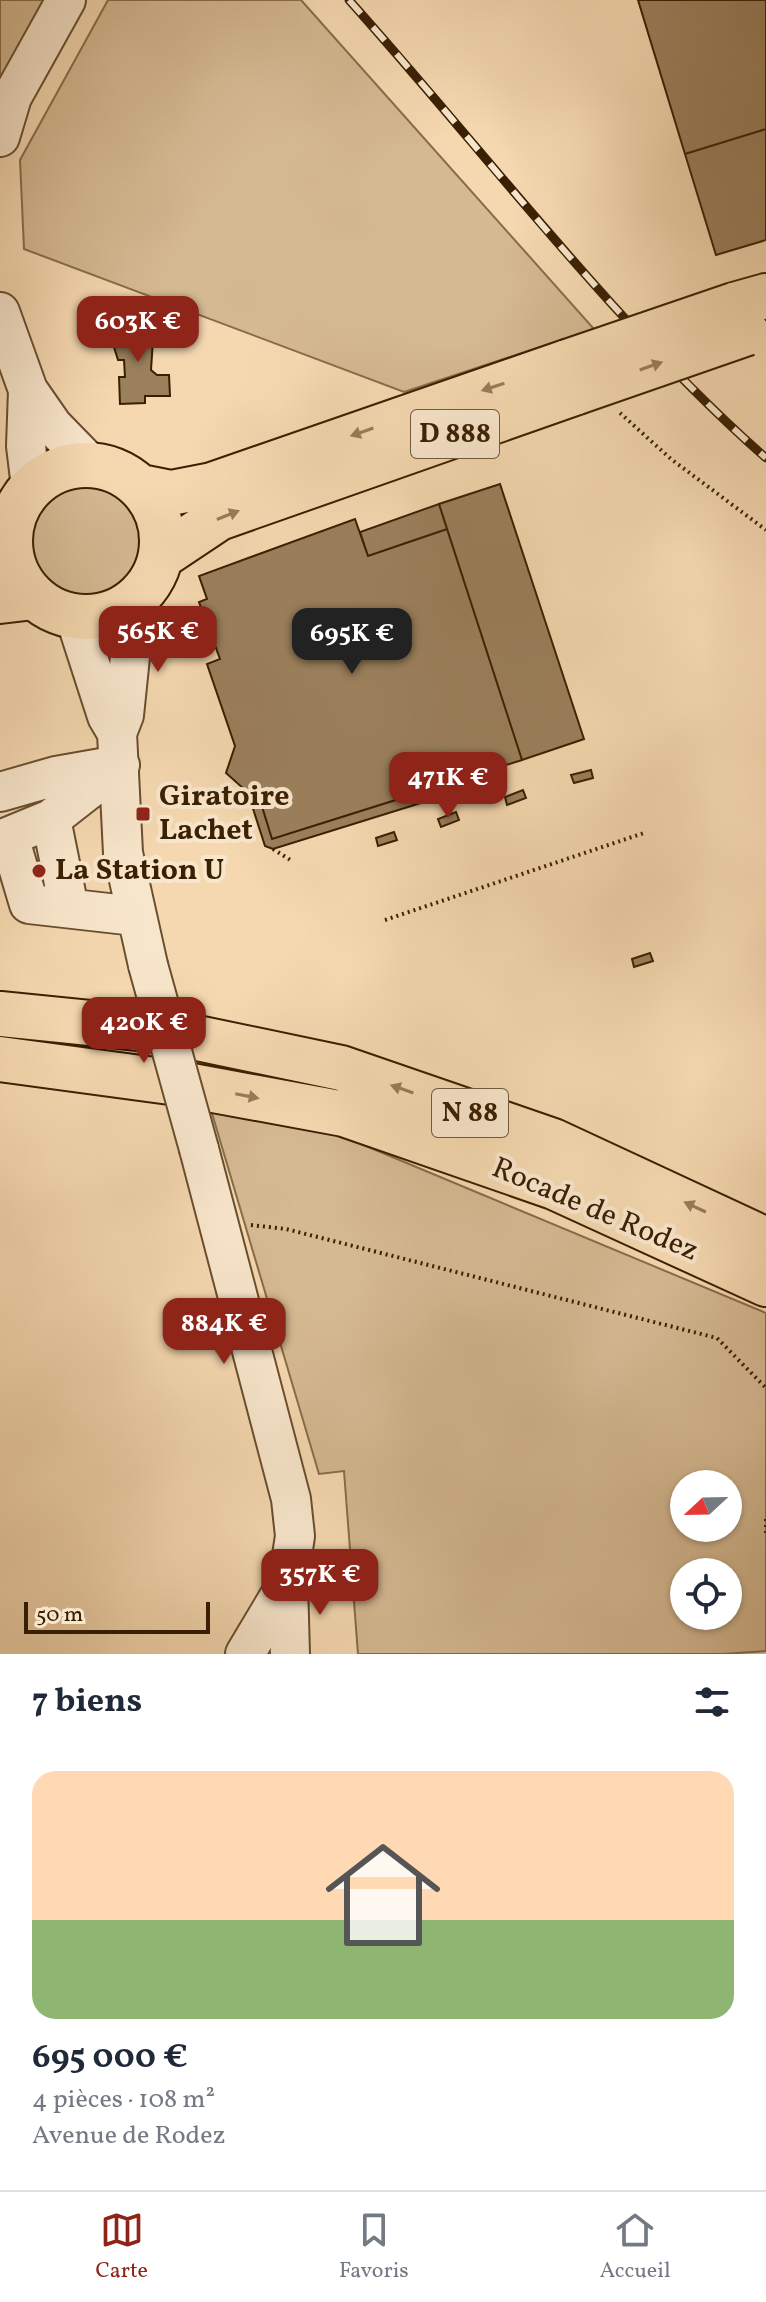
<!DOCTYPE html>
<html lang="fr">
<head>
<meta charset="utf-8">
<style>
	:root { --surface:#fff; --page:#f2f2f3; --text:#1f2937; --muted:#747a83; --line:#e0e1e3; --accent:#8f2418 }
	body { margin:0; font-family:Vollkorn,serif; background:var(--page); color:var(--text); height:100vh; display:flex; flex-direction:column; font-size:30px; white-space:nowrap }
	* { box-sizing:border-box; margin:0 }
	p { font-size:26px; color:var(--muted) }
	.icon { flex:none; width:44px; height:44px; fill:none; stroke:currentColor; stroke-width:2; stroke-linecap:round; stroke-linejoin:round }
	.map { position:relative; height:1654px; overflow:hidden }
	.side { display:flex; flex-direction:column; background:var(--surface); flex:1 }
	.side>* { flex:none }
	.needle { width:52px; rotate:248deg }
	.buttons { position:absolute; left:670px; top:1470px; display:grid; gap:16px }
	.buttons a { display:grid; place-items:center; width:72px; height:72px; border-radius:50%; background:var(--surface); box-shadow:0 2px 6px #0004; font-size:40px }
	.scale { position:absolute; left:24px; bottom:20px; width:186px; box-sizing:border-box; padding-left:8px; border:4px solid #3a2002; border-top:0; font-size:22px; line-height:28px; white-space:nowrap; color:#3a2002; -webkit-text-stroke:6px #f8e6cc; paint-order:stroke }
	.price { position:absolute; translate:-50% -68px; padding:0 18px; border-radius:16px; background:var(--accent); color:#fff; font-size:26px; line-height:52px; filter:drop-shadow(0 2px 4px #0008) }
	.price::after { content:''; position:absolute; left:50%; top:48px; width:24px; height:18px; margin-left:-12px; background:inherit; clip-path:polygon(0 0,100% 0,50% 100%) }
	.price.on { background:#222; color:#fff }
	ul { padding:0; list-style:none }
	li { display:grid; align-content:center; gap:16px; height:424px; padding:0 32px }
	li+li { border-top:2px solid var(--line) }
	li span { display:grid; place-items:center; height:248px; border-radius:24px; color:#555 }
	li>.icon { margin-inline-start:auto }
	span .icon { width:144px; height:144px; fill:#fffc; stroke-width:1 }
	li b { font-size:34px }
	h2 { display:flex; justify-content:space-between; align-items:center; height:96px; padding:0 32px; font-size:34px }
	.dock { display:flex; justify-content:space-around; align-items:center; height:112px; border-top:2px solid var(--line); background:var(--surface); font-size:22px; color:var(--muted) }
	.dock a { display:grid; justify-items:center; gap:4px }
	.dock .on { color:var(--accent) }
	.map>svg:first-child { display:block }
</style>
</head>
<body>
<div class="map">
<svg width="766" height="1654" viewBox="0 0 766 1654">
	<rect width="100%" height="100%" fill="#f5d8b0"/>
	<filter id="stains"><feTurbulence type="fractalNoise" baseFrequency=".0025" numOctaves="4"/><feColorMatrix values="0 0 0 0 .2 0 0 0 0 .09 0 0 0 0 .02 0 0 0 .5 -.17"/></filter>
	<radialGradient id="worn" r=".72"><stop offset=".6" stop-color="#630" stop-opacity="0"/><stop offset="1" stop-color="#630" stop-opacity=".3"/></radialGradient>
	<path fill="#d5b992" stroke="#886c4a" stroke-width="2" fill-rule="evenodd" d="M 0,0 L 49,0 L 0,92 Z
		M 108,0 L 301,0 L 594,329 L 404,392 L 24,249 L 20,160 Z
		M28 544a58 58 0 1 1 116 0a58 58 0 1 1-116 0Z
		M 211,1110 L 342,1136 L 766,1313 L 766,1651 L 723,1654 L 358,1654 L 344,1471 L 319,1474 ZM 684,1484 L 728,1484 L 728,1528 L 684,1528 ZM 684,1572 L 728,1572 L 728,1616 L 684,1616 Z"/>
	<path fill="#9b805c" stroke="#3a2002" stroke-width="2" d="M 638,0 L 766,0 L 766,129 L 685,154 Z
		M 766,129 L 766,240 L 716,255 L 685,154 Z
		M 113,324 L 154,324 L 151,370 L 157,375 L 169,375 L 170,396 L 145,396 L 145,403 L 120,404 L 119,377 L 125,377 L 124,360 L 118,360 L 114,347 Z
		M 500,484 L 584,739 L 522,760 L 439,504 Z
		M 439,504 L 447,529 L 368,556 L 360,532 Z
		M 355,519 L 368,556 L 447,529 L 522,760 L 272,839 L 256,787 L 245,790 L 226,773 L 235,746 L 207,664 L 220,659 L 199,602 L 207,599 L 199,576 Z
		M 591,770 L 593,778 L 574,783 L 571,775 Z
		M 450,783 L 453,793 L 273,849 L 265,846 L 247,790 L 256,787 L 272,839 Z
		M 523,790 L 526,798 L 507,805 L 505,797 Z
		M 456,812 L 459,820 L 441,827 L 438,819 Z
		M 394,832 L 397,840 L 378,846 L 376,838 Z
		M 650,953 L 653,961 L 634,967 L 632,959 Z"/>
	<g fill="none" stroke-linecap="round" stroke-linejoin="round">
		<g stroke="#694e2e" stroke-width="42">
			<path id="minor" d="M 0,137 L 12,97 L 66,0
				M 0,312 L 28,390 L 53,426 L 90,464
				M 28,390 L 26,446 L 31,487
				M 136,599 L 124,715 L 117,733 L 123,853 L 148,965
				M 75,617 L 107,716 L 117,733
				M 0,792 L 56,776 L 113,766
				M 51,819 L 69,908
				M 9,837 L 29,904 L 135,916
				M 0,840 L 51,819 L 120,765
				M 199,1149 L 291,1499 L 295,1536 L 288,1582 L 290,1654
				M 245,1654 L 288,1582"/>
		</g>
		<g stroke="#3a2002" stroke-width="48">
			<path id="major" d="M 734,305 L 766,296
				M10 541a76 76 0 1 1 152 0a76 76 0 1 1-152 0Z
				M 141,487 L 171,493 L 212,485 L 567,362
				M 162,556 L 219,518 L 577,392"/>
		</g>
		<g stroke="#3a2002" stroke-width="48">
			<path id="highway" d="M 0,550 L 9,543
				M 0,601 L 34,597
				M 0,1014 L 159,1030 L 341,1068 L 553,1141 L 766,1240
				M 0,1059 L 170,1082 L 344,1114 L 554,1187 L 766,1284"/>
		</g>
		<path stroke="#3a2002" stroke-width="4" stroke-dasharray="2 4" stroke-linecap="butt" d="M 620,413 L 671,459 L 766,530
			M 273,849 L 292,861
			M 385,920 L 644,833
			M 251,1225 L 286,1229 L 717,1338 L 766,1388
			M 766,1519 L 766,1535"/>
		<use href="#minor" stroke="#f8e6cc" stroke-width="38"/>
		<use href="#major" stroke="#f5d8b0" stroke-width="44"/>
		<use href="#highway" stroke="#f5d8b0" stroke-width="44"/>
		<g stroke="#3a2002" stroke-width="9">
			<path id="rail" d="M 349,0 C 486,153 611,321 766,458"/>
		</g>
		<use href="#rail" stroke="#f8e6cc" stroke-width="6" stroke-dasharray="18" stroke-linecap="butt"/>
		<g stroke="#694e2e" stroke-width="42" stroke-linecap="butt">
			<path id="minor-bridge" d="M 148,965 L 199,1149"/>
		</g>
		<g stroke="#3a2002" stroke-width="48" stroke-linecap="butt">
			<path id="major-bridge" d="M 567,362 L 734,305
				M 577,392 L 747,333"/>
		</g>
		<use href="#minor-bridge" stroke="#f8e6cc" stroke-width="38"/>
		<use href="#major-bridge" stroke="#f5d8b0" stroke-width="44"/>
	</g>
	<defs><path id="oneway-solid" d="M-6-.8H1V-3.2L6.5 0L1 3.2V.8H-6Z" transform="scale(2)"/></defs>
	<g fill="#987c59">
		<use href="#oneway-solid" transform="translate(651 366) rotate(-19)"/>
		<use href="#oneway-solid" transform="translate(493 387) rotate(162)"/>
		<use href="#oneway-solid" transform="translate(362 432) rotate(161)"/>
		<use href="#oneway-solid" transform="translate(228 515) rotate(-22)"/>
		<use href="#oneway-solid" transform="translate(402 1089) rotate(-161)"/>
		<use href="#oneway-solid" transform="translate(247 1096) rotate(11)"/>
		<use href="#oneway-solid" transform="translate(695 1207) rotate(-155)"/>
	</g>
	<g fill="#8f2418" stroke="#f8e6cc" stroke-width="3">
		<rect x="135" y="806" width="16" height="16" rx="4"/>
		<circle cx="39" cy="871" r="8"/>
	</g>
	<g text-anchor="middle" dominant-baseline="central" stroke-width="8" stroke-linejoin="round" paint-order="stroke">
		<g fill="#f8e6cc" stroke="#735b3f" stroke-width="2">
			<rect x="411" y="410" width="88" height="48" rx="6"/>
			<rect x="432" y="1089" width="76" height="48" rx="6"/>
		</g>
		<g font-size="28" font-weight="bold" fill="#3a2002">
			<text x="455" y="434">D 888</text>
			<text x="470" y="1113">N 88</text>
		</g>
		<g font-size="30" font-weight="bold" fill="#3a2002" stroke="#f8e6cc" text-anchor="start">
			<text x="159" y="797">Giratoire<tspan x="159" dy="34">Lachet</tspan></text>
			<text x="55" y="871">La Station U</text>
		</g>
		<g font-size="30" fill="#3a2002" stroke="#f8e6cc">
			<text transform="translate(595 1210) rotate(23)">Rocade de Rodez</text>
		</g>
	</g>
	<rect width="100%" height="100%" filter="url(#stains)"/>
	<rect width="100%" height="100%" fill="url(#worn)"/>
</svg>
<div class="buttons">
<a><svg class="needle" viewBox="-14 -14 28 28"><path d="M0-13l5 13h-10z" fill="#e53935"/><path d="M0 13l5-13h-10z" fill="#747a83"/></svg></a>
<a><svg class="icon" aria-label="locate" viewBox="0 0 24 24"><circle cx="12" cy="12" r="6"/><path d="M12 2v4M12 18v4M2 12h4M18 12h4"/></svg></a>
</div>
<div class="scale">50 m</div>
<b class="price" style="left:138px;top:364px">603K €</b>
<b class="price" style="left:158px;top:674px">565K €</b>
<b class="price on" style="left:352px;top:676px">695K €</b>
<b class="price" style="left:448px;top:820px">471K €</b>
<b class="price" style="left:144px;top:1065px">420K €</b>
<b class="price" style="left:224px;top:1366px">884K €</b>
<b class="price" style="left:320px;top:1617px">357K €</b>
</div>
<section class="side">
<h2>7 biens<svg class="icon" aria-label="filters" viewBox="0 0 24 24"><path d="M4 7h16M4 17h16"/><circle cx="9" cy="7" r="2"/><circle cx="15" cy="17" r="2"/></svg></h2>
<ul>
<li><span style="background:linear-gradient(#ffd9b3 60%,#8fb573 0)"><svg class="icon" aria-label="home" viewBox="0 0 24 24"><path d="M3 11l9-7 9 7M6 9v11h12V9"/></svg></span><div><b>695 000 €</b><p>4 pièces · 108 m²</p><p>Avenue de Rodez</p></div></li>
</ul>
</section>
<nav class="dock">
<a class="on"><svg class="icon" aria-label="map" viewBox="0 0 24 24"><path d="M3 6l6-2 6 2 6-2v14l-6 2-6-2-6 2zM9 4v14M15 6v14"/></svg>Carte</a>
<a><svg class="icon" aria-label="saved" viewBox="0 0 24 24"><path d="M7 4h10v16l-5-4-5 4z"/></svg>Favoris</a>
<a><svg class="icon" aria-label="home" viewBox="0 0 24 24"><path d="M3 11l9-7 9 7M6 9v11h12V9"/></svg>Accueil</a>
</nav>
</body>
</html>
